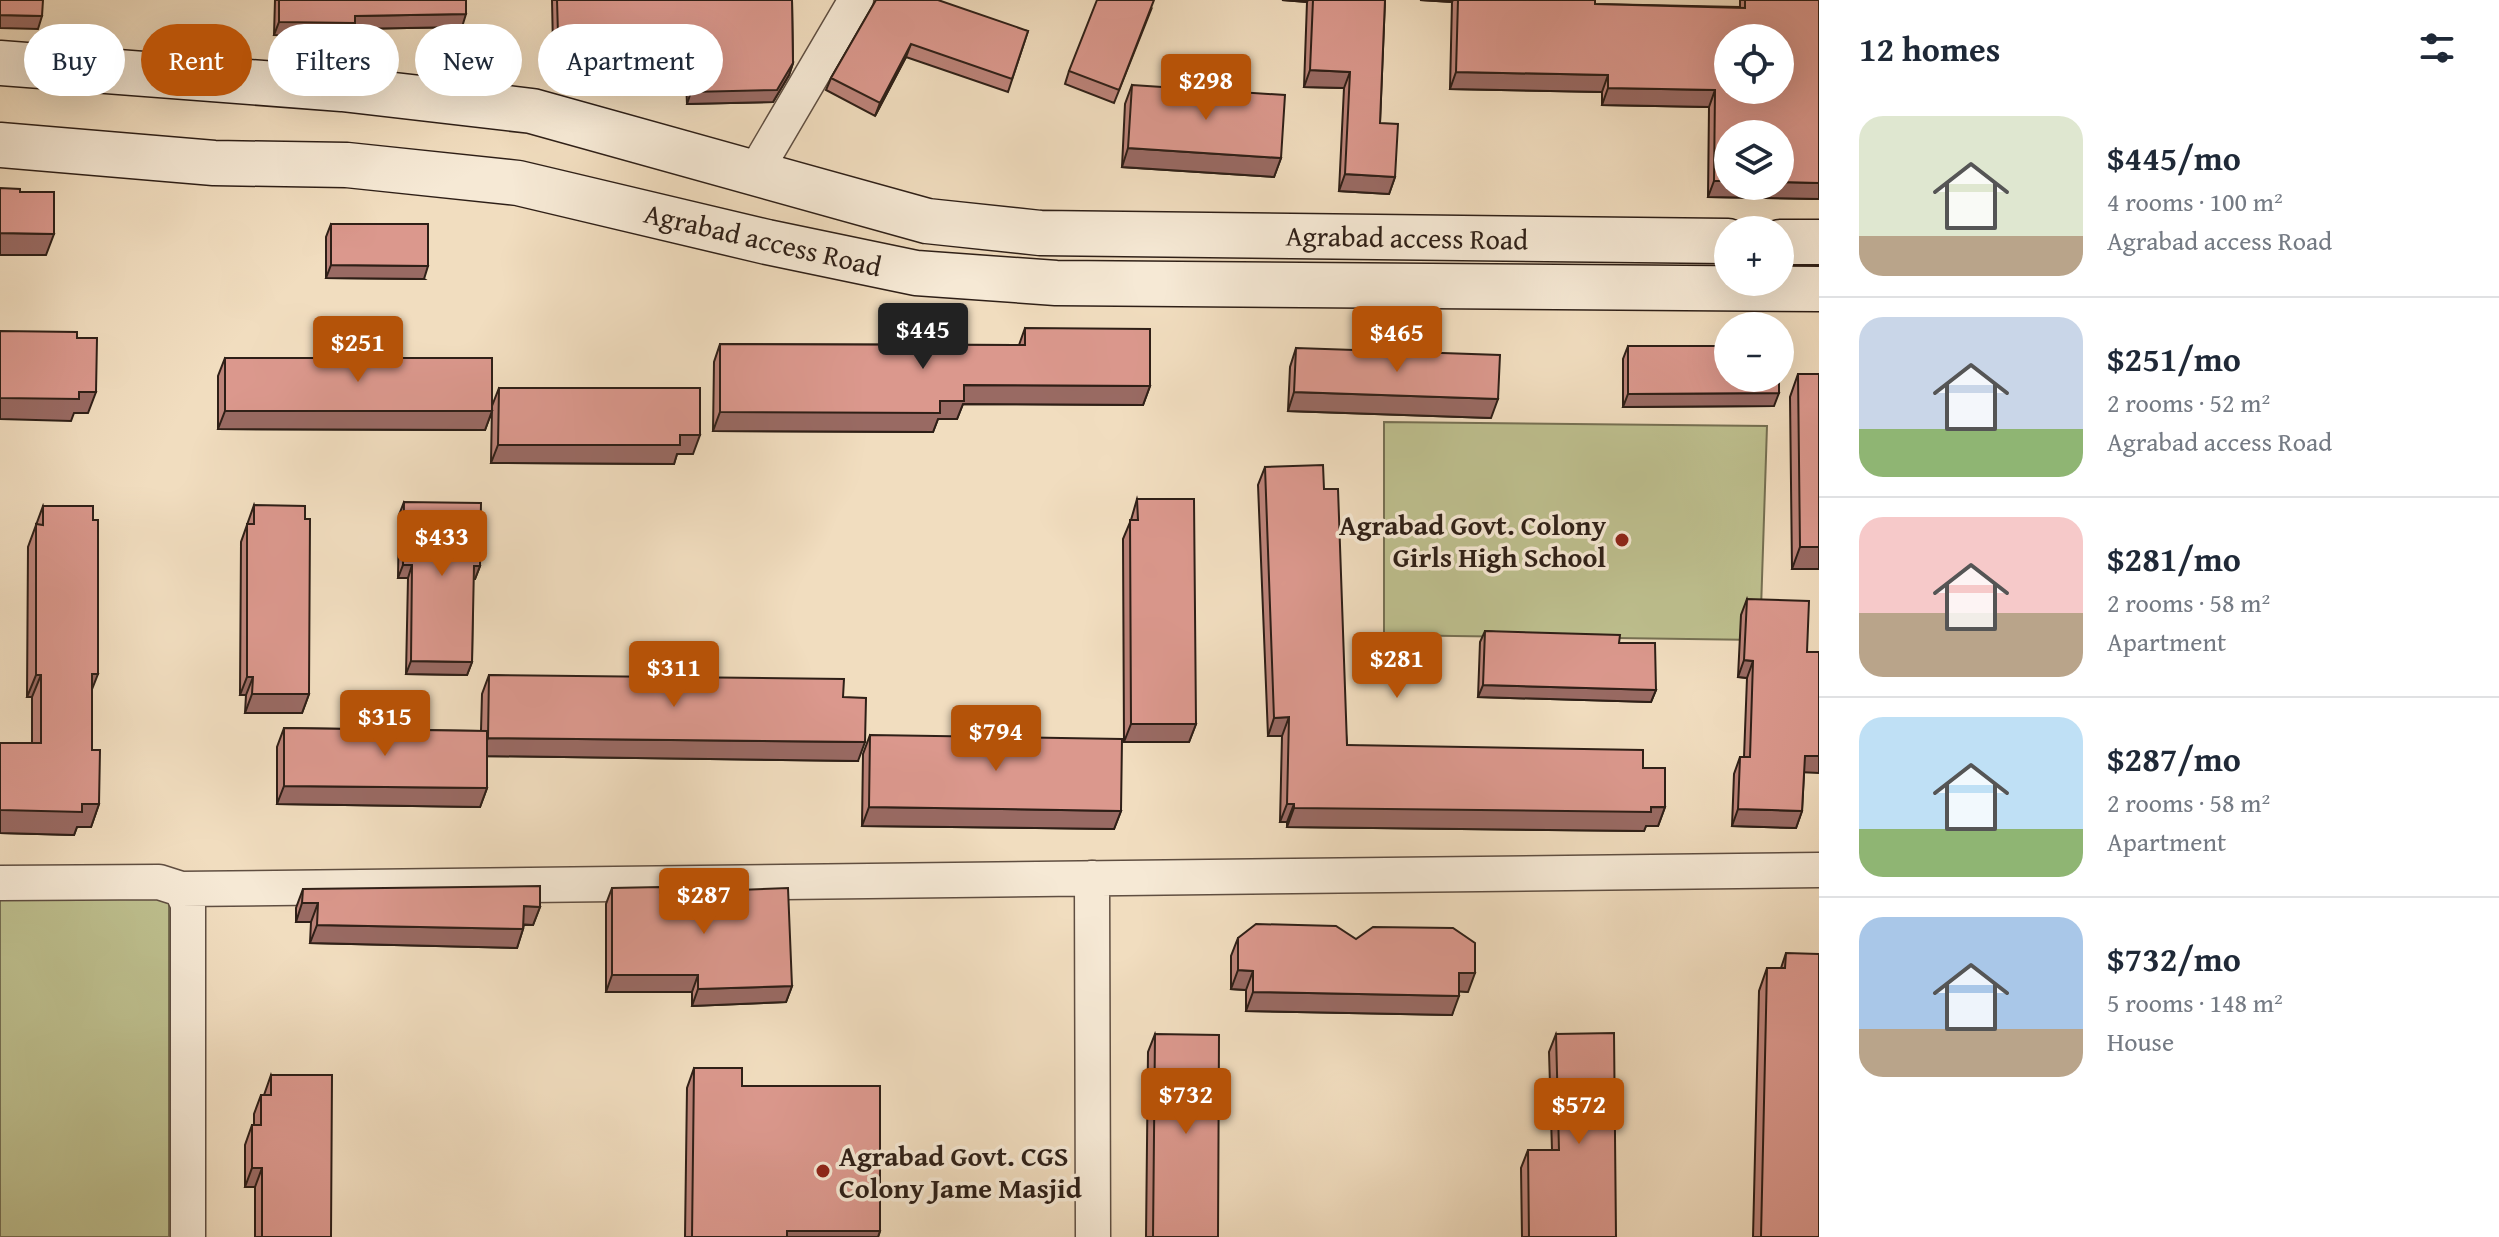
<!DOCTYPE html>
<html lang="en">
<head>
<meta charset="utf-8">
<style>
	:root { --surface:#fff; --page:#f2f2f3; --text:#1f2937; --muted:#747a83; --line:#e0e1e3; --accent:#b45309 }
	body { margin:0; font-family:"Gentium Book Plus",serif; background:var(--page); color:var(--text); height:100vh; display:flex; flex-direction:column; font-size:30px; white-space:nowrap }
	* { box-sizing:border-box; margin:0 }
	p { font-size:26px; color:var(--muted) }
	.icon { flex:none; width:44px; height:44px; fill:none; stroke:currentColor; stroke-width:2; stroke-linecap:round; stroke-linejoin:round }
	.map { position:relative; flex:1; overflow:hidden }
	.panel { display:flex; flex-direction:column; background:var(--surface); width:680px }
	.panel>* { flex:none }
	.banner { position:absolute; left:24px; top:24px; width:760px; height:72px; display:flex; gap:16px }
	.buttons { position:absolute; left:1714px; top:24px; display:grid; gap:16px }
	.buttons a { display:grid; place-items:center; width:80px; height:80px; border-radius:50%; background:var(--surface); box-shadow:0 8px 32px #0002; font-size:40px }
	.price { position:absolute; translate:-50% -68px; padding:0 18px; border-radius:8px; background:var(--accent); color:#fff; font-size:26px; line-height:52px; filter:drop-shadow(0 2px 4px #0008) }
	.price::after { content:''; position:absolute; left:50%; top:48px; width:24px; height:18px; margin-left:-12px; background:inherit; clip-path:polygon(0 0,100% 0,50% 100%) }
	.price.active { background:#222; color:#fff }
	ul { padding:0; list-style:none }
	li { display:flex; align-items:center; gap:24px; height:200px; padding:0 40px }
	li+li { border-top:2px solid var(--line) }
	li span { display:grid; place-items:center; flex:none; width:224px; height:160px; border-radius:24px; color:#555 }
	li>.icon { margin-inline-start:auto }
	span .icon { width:96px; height:96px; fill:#fffc; stroke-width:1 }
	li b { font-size:34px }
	h2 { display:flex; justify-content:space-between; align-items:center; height:96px; padding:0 40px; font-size:34px }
	.chip { padding:0 28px; border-radius:36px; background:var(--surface); box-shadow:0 8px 32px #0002; font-size:28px; line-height:72px }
	.chip.active { background:var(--accent); color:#fff }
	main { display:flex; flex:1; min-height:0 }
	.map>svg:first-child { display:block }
</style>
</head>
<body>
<main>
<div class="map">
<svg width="1819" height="1237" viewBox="0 0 1819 1237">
	<rect width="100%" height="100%" fill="#f1ddbf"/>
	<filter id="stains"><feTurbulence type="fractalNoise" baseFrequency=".0025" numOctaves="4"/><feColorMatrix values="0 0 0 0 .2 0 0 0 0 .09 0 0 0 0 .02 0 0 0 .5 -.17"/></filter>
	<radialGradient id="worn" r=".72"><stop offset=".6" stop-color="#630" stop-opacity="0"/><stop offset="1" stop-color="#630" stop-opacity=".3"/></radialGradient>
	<path fill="#bec08f" stroke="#767053" stroke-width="2" d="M 1384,422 L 1767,426 L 1760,640 L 1384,635 Z
		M 169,868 L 169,1237 L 0,1237 L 0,869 Z"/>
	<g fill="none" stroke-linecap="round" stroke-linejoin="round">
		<g stroke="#5f4e41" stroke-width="37">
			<path id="minor" d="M 755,172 L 856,0
				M 1092,878 L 1093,1237
				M 0,883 L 159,882 L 181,889 L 1819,870
				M 181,889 L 188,904 L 188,1237"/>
		</g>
		<g stroke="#2e1f17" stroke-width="47">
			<path id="secondary" d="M 0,63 L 342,89 L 532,111 L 927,221 L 1040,233 L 1728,241
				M 0,145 L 214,163 L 347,165 L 518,183 L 767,242 L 916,273 L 1056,283 L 1819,289
				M 1780,242 L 1819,242"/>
		</g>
		<use href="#minor" stroke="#f6e9d5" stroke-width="34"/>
		<use href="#secondary" stroke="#f6e9d5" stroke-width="44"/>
	</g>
	<path fill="#bc8379" stroke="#2e1f17" stroke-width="2" d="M 275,0 L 466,0 L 462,27 L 352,29 L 350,36 L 274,35 Z
		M 552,0 L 792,0 L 793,63 L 789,75 L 773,102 L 687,104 L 686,80 L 600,82 L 599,46 L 553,47 Z
		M 876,0 L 1028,31 L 1008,92 L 906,57 L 875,116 L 826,90 L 831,78 Z
		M 1282,0 L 1385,0 L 1380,123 L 1395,177 L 1389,194 L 1339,191 L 1344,88 L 1304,87 L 1307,2 Z
		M 1420,0 L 1595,0 L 1595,4 L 1740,7 L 1740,0 L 1819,0 L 1819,199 L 1708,197 L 1709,107 L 1602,105 L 1602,92 L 1450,89 L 1452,2 Z
		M 1151,10 L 1114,103 L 1065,84 L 1069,71 Z
		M 1132,85 L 1281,158 L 1274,177 L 1122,167 L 1125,104 Z
		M 331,224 L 424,279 L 326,278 L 326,237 Z
		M 1025,328 L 1150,386 L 1143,405 L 963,404 L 957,419 L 938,419 L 933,432 L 713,431 L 714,362 L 720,344 L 1019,345 Z
		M 1628,346 L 1774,406 L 1623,407 L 1623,359 Z
		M 1296,348 L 1491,418 L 1288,411 L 1290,367 Z
		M 225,358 L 492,411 L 485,430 L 218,429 L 218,376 Z
		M 1798,374 L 1819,374 L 1819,569 L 1792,569 L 1790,397 Z
		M 499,388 L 693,454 L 677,454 L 674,464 L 491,463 L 492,406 Z
		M 1265,467 L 1324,489 L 1347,745 L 1643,768 L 1665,807 L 1658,826 L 1646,826 L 1644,831 L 1287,827 L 1287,822 L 1280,822 L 1282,736 L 1268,736 L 1258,485 Z
		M 1137,499 L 1196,724 L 1189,742 L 1124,742 L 1123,539 L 1131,520 Z
		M 404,502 L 480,566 L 475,579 L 473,579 L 472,662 L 467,675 L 406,674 L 408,578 L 398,578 L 399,515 Z
		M 254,505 L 309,694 L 302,713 L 245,713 L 246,695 L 240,695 L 241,542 Z
		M 43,506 L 92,690 L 92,750 L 99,804 L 91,827 L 77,827 L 74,835 L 0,833 L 0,743 L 32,743 L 32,697 L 27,697 L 28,547 Z
		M 1747,599 L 1804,772 L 1802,811 L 1796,828 L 1732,826 L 1734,774 L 1740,757 L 1744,757 L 1747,678 L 1738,677 L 1741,615 Z
		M 1485,631 L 1619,643 L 1656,690 L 1651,702 L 1478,697 L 1480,642 Z
		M 489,675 L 843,697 L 858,761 L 487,756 L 487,788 L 480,807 L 277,804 L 277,747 L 284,728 L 481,731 L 482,694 Z
		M 870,735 L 1121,811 L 1114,829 L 862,826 L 863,754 Z
		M 612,888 L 660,893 L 792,986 L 786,1002 L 692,1006 L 692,992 L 606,992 L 606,904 Z
		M 303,889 L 540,907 L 533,925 L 524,925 L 523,929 L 517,948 L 310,943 L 311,922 L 296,922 L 296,908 Z
		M 1238,938 L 1356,939 L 1468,992 L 1459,991 L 1452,1015 L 1246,1011 L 1246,990 L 1231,989 L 1231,956 Z
		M 1786,953 L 1819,1237 L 1753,1237 L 1759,991 L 1767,968 L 1781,968 Z
		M 1155,1034 L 1218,1237 L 1146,1237 L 1148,1052 Z
		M 1556,1034 L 1616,1237 L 1522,1237 L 1521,1168 L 1528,1150 L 1552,1150 L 1549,1052 Z
		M 694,1068 L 742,1086 L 880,1231 L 878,1237 L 685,1237 L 687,1088 Z
		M 271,1075 L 331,1237 L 255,1237 L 255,1187 L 245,1187 L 245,1145 L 252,1125 L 254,1125 L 254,1114 L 261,1095 L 264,1095 Z"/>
	<path fill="#996a63" stroke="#2e1f17" stroke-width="2" d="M 1282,0 L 1308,0 L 1307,2 Z
		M 1420,0 L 1453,0 L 1452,2 Z
		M 466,14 L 462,27 L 352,29 L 350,36 L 274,35 L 279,22 L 355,16 Z
		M 0,15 L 42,16 L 38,29 L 0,28 Z
		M 604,33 L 599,46 L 553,47 L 558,34 Z
		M 911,44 L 906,57 L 875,116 L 880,103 Z
		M 793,63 L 789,75 L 773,102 L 687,104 L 691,92 Z
		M 691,68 L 686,80 L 600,82 L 604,69 Z
		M 1310,70 L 1350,72 L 1344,88 L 1304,87 Z
		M 1456,72 L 1608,75 L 1602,92 L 1450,89 Z
		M 1608,88 L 1715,90 L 1709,107 L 1602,105 Z
		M 1128,148 L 1281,158 L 1274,177 L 1122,167 Z
		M 1345,174 L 1395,177 L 1389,194 L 1339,191 Z
		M 1714,181 L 1728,181 L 1728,186 L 1780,186 L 1780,182 L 1819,183 L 1819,199 L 1708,197 Z
		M 0,233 L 54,234 L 46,255 L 0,255 Z
		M 331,265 L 428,266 L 424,279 L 326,278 Z
		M 964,385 L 1150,386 L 1143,405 L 963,404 L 957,419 L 938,419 L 933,432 L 713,431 L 720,412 L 940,401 Z
		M 79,392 L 96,392 L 88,413 L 74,413 L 71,421 L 0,419 L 0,398 Z
		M 1294,392 L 1498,399 L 1491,418 L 1288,411 Z
		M 1779,393 L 1774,406 L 1623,407 L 1628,394 Z
		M 225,411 L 492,411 L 485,430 L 218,429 Z
		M 680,435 L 700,435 L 693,454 L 677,454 L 674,464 L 491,463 L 498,445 Z
		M 1800,547 L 1819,547 L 1819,569 L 1792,569 Z
		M 403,565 L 412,565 L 408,578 L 398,578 Z
		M 474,566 L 480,566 L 475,579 L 469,578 Z
		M 1744,660 L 1753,661 L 1747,678 L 1738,677 Z
		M 411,661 L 472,662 L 467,675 L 406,674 Z
		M 92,674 L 98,674 L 89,697 Z
		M 36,675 L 41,675 L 32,697 L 27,697 Z
		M 247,677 L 253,677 L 246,695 L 240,695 Z
		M 1483,685 L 1656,690 L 1651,702 L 1478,697 Z
		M 252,694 L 309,694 L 302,713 L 245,713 Z
		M 1289,717 L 1282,736 L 1268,736 L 1274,718 Z
		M 1131,724 L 1196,724 L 1189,742 L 1124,742 Z
		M 488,738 L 865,742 L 858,761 L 481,756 Z
		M 1805,756 L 1819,756 L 1819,773 L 1799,772 Z
		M 284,786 L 487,788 L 480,807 L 277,804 Z
		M 82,804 L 99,804 L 91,827 L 77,827 L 74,835 L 0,833 L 0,810 Z
		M 1287,804 L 1294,804 L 1287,822 L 1280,822 Z
		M 869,807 L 1121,811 L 1114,829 L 862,826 Z
		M 1665,807 L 1658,826 L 1646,826 L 1644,831 L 1287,827 L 1294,808 Z
		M 1738,809 L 1802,811 L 1796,828 L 1732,826 Z
		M 302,903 L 318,903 L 311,922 L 296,922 Z
		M 524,906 L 540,907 L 533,925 L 517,924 Z
		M 317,925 L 523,929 L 517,948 L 310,943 Z
		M 1238,970 L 1253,971 L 1246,990 L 1231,989 Z
		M 1459,973 L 1475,973 L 1468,992 L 1452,991 Z
		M 612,975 L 698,975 L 692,992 L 606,992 Z
		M 792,986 L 786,1002 L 692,1006 L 698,989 Z
		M 1253,992 L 1459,996 L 1452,1015 L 1246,1011 Z
		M 252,1168 L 262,1168 L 255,1187 L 245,1187 Z
		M 787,1231 L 880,1231 L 878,1237 L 785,1237 Z"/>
	<path fill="#db988d" stroke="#2e1f17" stroke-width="2" fill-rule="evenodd" d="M 0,0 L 43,0 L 42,16 L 0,15 Z
		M 279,0 L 466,0 L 466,14 L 355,16 L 355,23 L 279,22 Z
		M 557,0 L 792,0 L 793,63 L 777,90 L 691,92 L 691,68 L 604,69 L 604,33 L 558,34 Z
		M 876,0 L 938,0 L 1028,31 L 1012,79 L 911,44 L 880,103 L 831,78 Z
		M 1097,0 L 1154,0 L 1119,90 L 1069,71 Z
		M 1313,0 L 1385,0 L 1380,123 L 1398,124 L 1395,177 L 1345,174 L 1350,72 L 1310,70 Z
		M 1458,0 L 1595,0 L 1595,4 L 1745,8 L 1745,0 L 1819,0 L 1819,183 L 1780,182 L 1780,134 L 1728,134 L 1728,181 L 1714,181 L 1715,90 L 1608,88 L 1608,75 L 1456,72 ZM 1728,38 L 1780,38 L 1780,90 L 1728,90 Z
		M 1132,85 L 1285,95 L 1281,158 L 1128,148 Z
		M 0,188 L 20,189 L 20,192 L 54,192 L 54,234 L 0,233 Z
		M 331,224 L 428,224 L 428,266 L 331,265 Z
		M 1025,328 L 1150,329 L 1150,386 L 964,385 L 964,401 L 940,401 L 940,413 L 720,412 L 720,344 L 1025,345 Z
		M 0,331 L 77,332 L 77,338 L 97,338 L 96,392 L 79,392 L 79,399 L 0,398 Z
		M 1628,346 L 1728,346 L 1728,378 L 1779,378 L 1779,393 L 1628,394 Z
		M 1296,348 L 1500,355 L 1498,399 L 1294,392 Z
		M 225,358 L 492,358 L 492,411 L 225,411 Z
		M 1798,374 L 1819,374 L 1819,547 L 1800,547 Z
		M 499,388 L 700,388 L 700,435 L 680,435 L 680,445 L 498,445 Z
		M 1323,465 L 1324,489 L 1338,489 L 1347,745 L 1643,750 L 1643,768 L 1665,768 L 1665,807 L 1651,807 L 1651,812 L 1294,808 L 1294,804 L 1287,804 L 1289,717 L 1274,718 L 1265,467 Z
		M 1137,499 L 1194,499 L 1196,724 L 1131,724 L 1130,520 L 1138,520 Z
		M 404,502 L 481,503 L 480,566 L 474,566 L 472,662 L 411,661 L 412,565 L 403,565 Z
		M 254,505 L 305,506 L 305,519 L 310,519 L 309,694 L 252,694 L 253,677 L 247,677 L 247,524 L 254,524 Z
		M 43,506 L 93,506 L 93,520 L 98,520 L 98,674 L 92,674 L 92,750 L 100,750 L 99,804 L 82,804 L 82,812 L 0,810 L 0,743 L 41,743 L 41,675 L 36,675 L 36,524 L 43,525 Z
		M 1747,599 L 1809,601 L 1807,652 L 1819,652 L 1819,756 L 1805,756 L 1802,811 L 1738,809 L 1740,757 L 1750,757 L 1753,661 L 1744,660 Z
		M 1485,631 L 1620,635 L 1619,643 L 1655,643 L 1656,690 L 1483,685 Z
		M 489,675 L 844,679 L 843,697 L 866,698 L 865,742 L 488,738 Z
		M 284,728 L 487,731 L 487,788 L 284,786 Z
		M 870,735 L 1122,739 L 1121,811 L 869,807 Z
		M 540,886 L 540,907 L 524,906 L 523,929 L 317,925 L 318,903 L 302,903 L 303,889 Z
		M 660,887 L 660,893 L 788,888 L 792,986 L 698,989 L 698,975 L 612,975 L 612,888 Z
		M 1256,924 L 1336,926 L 1356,939 L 1373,927 L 1453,928 L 1475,943 L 1475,973 L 1459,973 L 1459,996 L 1253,992 L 1253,971 L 1238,970 L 1238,938 Z
		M 1786,953 L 1819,954 L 1819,1237 L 1761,1237 L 1767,968 L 1785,968 Z
		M 1614,1033 L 1616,1237 L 1529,1237 L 1528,1150 L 1559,1150 L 1556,1034 Z
		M 1155,1034 L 1219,1035 L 1218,1237 L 1153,1237 Z
		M 694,1068 L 742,1068 L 742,1086 L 880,1086 L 880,1231 L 787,1231 L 787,1237 L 692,1237 Z
		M 271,1075 L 332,1075 L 331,1237 L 262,1237 L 262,1168 L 252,1168 L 252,1125 L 261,1125 L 261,1095 L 271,1095 Z"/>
	<g fill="#8f2418" stroke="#f6e9d5" stroke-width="3">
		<circle cx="1622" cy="540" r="8"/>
		<circle cx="823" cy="1171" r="8"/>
	</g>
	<g text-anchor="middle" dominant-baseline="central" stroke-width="7" stroke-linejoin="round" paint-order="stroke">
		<g font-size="28" fill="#2e1f17" stroke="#f6e9d5">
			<text transform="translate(1407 237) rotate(1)">Agrabad access Road</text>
			<text transform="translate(763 239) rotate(13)">Agrabad access Road</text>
		</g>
		<g font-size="28" font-weight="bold" fill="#2e1f17" stroke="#f6e9d5" text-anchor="end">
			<text x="1606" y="524">Agrabad Govt. Colony<tspan x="1606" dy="32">Girls High School</tspan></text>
			<text x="839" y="1155" text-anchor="start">Agrabad Govt. CGS<tspan x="839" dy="32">Colony Jame Masjid</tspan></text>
		</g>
	</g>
	<rect width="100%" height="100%" filter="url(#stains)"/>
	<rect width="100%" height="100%" fill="url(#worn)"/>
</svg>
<div class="buttons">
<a><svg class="icon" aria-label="locate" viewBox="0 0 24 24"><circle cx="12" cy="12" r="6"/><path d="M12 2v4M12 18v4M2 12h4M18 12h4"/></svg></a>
<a><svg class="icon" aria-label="layers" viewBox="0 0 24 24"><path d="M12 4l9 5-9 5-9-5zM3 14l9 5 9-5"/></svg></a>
<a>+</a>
<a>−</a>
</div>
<b class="price" style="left:1206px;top:122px">$298</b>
<b class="price active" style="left:923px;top:371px">$445</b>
<b class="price" style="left:1397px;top:374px">$465</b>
<b class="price" style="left:358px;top:384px">$251</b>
<b class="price" style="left:442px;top:578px">$433</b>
<b class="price" style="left:1397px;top:700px">$281</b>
<b class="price" style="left:674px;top:709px">$311</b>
<b class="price" style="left:385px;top:758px">$315</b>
<b class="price" style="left:996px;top:773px">$794</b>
<b class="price" style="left:704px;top:936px">$287</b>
<b class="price" style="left:1186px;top:1136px">$732</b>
<b class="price" style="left:1579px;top:1146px">$572</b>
<div class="banner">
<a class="chip">Buy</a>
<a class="chip active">Rent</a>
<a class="chip">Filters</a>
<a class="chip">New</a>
<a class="chip">Apartment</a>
</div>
</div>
<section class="panel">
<h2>12 homes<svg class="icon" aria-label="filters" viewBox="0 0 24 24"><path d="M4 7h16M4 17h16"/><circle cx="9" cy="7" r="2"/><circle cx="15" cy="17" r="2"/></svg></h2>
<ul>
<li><span style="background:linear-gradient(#dfe7d0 75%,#b9a48a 0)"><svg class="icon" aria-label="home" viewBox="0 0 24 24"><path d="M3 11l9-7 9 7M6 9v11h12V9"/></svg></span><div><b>$445/mo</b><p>4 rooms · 100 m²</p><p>Agrabad access Road</p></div></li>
<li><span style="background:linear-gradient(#c9d6e8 70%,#8fb573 0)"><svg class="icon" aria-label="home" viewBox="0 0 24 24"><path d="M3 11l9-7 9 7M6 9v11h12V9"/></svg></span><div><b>$251/mo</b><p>2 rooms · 52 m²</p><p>Agrabad access Road</p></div></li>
<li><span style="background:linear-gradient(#f6c9c9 60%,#b9a48a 0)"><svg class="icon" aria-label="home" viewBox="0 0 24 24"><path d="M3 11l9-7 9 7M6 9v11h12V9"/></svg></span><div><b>$281/mo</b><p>2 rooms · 58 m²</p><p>Apartment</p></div></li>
<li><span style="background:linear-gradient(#bfe0f5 70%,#8fb573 0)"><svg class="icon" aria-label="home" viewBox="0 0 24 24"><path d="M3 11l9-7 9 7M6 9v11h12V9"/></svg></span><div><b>$287/mo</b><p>2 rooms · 58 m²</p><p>Apartment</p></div></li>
<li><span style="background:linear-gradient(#a9c7e8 70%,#b9a48a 0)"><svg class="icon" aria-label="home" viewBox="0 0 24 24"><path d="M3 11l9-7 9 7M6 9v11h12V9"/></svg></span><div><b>$732/mo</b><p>5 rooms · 148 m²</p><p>House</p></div></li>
</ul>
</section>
</main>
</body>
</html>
